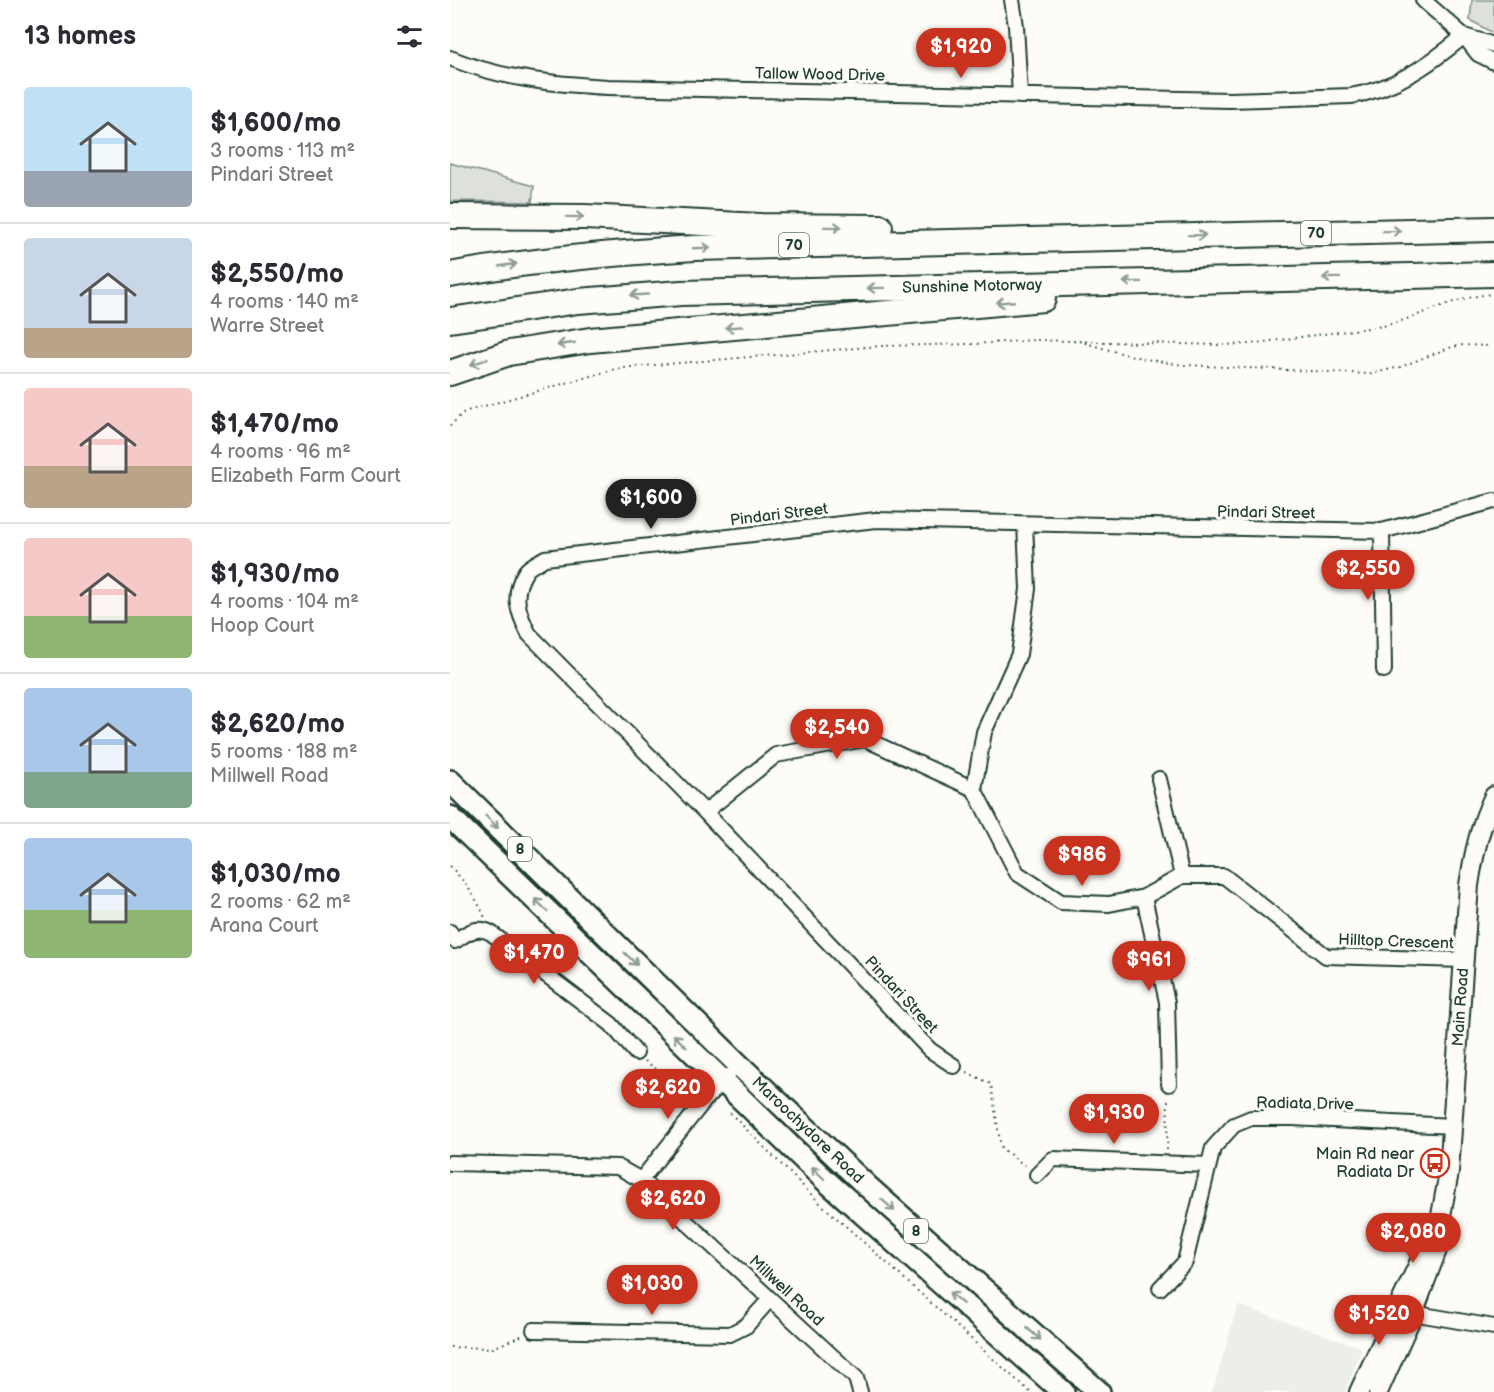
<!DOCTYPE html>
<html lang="en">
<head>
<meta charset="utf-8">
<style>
	:root { --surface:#fff; --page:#f2f2f3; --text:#2b2b33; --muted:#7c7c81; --line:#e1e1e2; --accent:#c8321e }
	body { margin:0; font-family:"Balsamiq Sans",sans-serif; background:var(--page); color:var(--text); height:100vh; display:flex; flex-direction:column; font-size:22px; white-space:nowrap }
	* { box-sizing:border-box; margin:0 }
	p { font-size:20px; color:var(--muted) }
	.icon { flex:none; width:33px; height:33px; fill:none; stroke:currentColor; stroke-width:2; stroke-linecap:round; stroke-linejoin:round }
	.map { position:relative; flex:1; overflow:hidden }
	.details { display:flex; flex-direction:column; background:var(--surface); width:450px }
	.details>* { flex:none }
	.price { position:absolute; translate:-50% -51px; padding:0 14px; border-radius:21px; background:var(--accent); color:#fff; font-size:20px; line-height:39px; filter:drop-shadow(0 2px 3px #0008) }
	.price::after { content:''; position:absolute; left:50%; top:36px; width:18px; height:14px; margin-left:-9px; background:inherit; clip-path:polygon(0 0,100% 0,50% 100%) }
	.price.selected { background:#222; color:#fff }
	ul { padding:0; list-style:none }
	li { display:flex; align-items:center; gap:18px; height:150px; padding:0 24px }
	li+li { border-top:2px solid var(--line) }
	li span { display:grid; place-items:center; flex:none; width:168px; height:120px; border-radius:6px; color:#555 }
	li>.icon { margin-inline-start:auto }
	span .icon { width:72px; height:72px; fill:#fffc; stroke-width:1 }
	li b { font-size:26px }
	h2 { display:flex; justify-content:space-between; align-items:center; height:72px; padding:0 24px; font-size:26px }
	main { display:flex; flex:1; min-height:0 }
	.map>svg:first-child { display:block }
</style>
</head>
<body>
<main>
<section class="details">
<h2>13 homes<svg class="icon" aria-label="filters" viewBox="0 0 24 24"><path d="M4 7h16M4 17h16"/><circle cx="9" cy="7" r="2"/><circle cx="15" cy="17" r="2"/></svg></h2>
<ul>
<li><span style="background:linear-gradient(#bfe0f5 70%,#9aa5b1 0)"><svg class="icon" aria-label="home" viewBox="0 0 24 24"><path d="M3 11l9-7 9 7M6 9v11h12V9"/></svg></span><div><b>$1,600/mo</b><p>3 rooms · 113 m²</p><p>Pindari Street</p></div></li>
<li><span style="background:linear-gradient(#c9d6e8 75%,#b9a48a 0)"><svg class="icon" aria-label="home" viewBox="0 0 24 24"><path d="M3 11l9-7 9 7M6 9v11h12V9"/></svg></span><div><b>$2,550/mo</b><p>4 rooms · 140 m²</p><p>Warre Street</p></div></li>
<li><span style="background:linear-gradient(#f6c9c9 65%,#b9a48a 0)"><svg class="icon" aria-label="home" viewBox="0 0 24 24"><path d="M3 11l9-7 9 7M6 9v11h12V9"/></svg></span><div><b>$1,470/mo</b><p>4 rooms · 96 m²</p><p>Elizabeth Farm Court</p></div></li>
<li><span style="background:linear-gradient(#f6c9c9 65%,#8fb573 0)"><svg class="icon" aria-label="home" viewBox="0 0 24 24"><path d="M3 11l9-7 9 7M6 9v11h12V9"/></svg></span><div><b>$1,930/mo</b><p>4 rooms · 104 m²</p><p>Hoop Court</p></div></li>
<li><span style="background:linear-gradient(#a9c7e8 70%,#7fa58c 0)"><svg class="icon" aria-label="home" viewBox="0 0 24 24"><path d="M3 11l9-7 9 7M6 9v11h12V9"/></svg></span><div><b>$2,620/mo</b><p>5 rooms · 188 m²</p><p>Millwell Road</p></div></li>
<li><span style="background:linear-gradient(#a9c7e8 60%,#8fb573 0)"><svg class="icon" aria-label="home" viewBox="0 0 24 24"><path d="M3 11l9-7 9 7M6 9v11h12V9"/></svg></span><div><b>$1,030/mo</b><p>2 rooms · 62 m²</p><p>Arana Court</p></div></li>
</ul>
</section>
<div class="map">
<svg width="1044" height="1392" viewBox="0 0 1044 1392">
	<rect width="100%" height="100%" fill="#fdfcf7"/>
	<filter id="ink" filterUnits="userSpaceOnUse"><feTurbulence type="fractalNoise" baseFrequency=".0167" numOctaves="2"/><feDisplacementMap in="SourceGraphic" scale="12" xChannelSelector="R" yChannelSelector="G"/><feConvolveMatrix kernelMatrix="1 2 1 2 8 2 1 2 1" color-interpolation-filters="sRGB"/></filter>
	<g filter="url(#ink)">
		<path fill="#eceee9" d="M 788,1305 L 912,1348 L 895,1392 L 760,1392 L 764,1387 Z"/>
		<path fill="#dde0db" stroke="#7e8e88" stroke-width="1.5" d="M 1022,0 L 1044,0 L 1044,34 L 1020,20 Z
			M 0,163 L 84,186 L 82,202 L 0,201 Z"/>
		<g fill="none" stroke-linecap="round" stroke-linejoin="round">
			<g stroke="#1f3d34" stroke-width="18">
				<path id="street" d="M 562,0 L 566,26 L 570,96
					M 973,0 L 1014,36 L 1028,54 L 1044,62
					M 1014,36 L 1044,45
					M 0,58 C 51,79 104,84 158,87 L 780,100 L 901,96 C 945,89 980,64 1014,36
					M 575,524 L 578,589 L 569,654 L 534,732 L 524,789 L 567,873 L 611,902 L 659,904 L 694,897 L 732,876 L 774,876 L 876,956 L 1014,960
					M 932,531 L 934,670
					M 709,779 L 732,876
					M 255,812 L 326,755 L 415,739 L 524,789
					M 694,897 L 717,1002 L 719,1084
					M 0,932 L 5,941 C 17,933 27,925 41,933 L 161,1024 L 186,1053
					M 504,1066 L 480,1050 L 255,812 L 79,634 C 68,613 61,594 76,571 C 79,566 89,562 95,558 L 426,520 L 932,531 L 1044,501
					M 0,1163 L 168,1167 L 191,1180 L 406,1378 L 410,1392
					M 587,1175 L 603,1159 L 759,1165
					M 191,1180 L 254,1101 L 278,1076
					M 710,1288 L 735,1262 L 763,1148 L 784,1125 L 801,1118 L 842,1118 L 1003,1126
					M 956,1312 L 1044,1327
					M 84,1330 L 280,1334 L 296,1326 L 320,1299"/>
			</g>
			<g stroke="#1f3d34" stroke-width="22">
				<g id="secondary">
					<path d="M 909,1392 L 983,1233"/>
					<path id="s1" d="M 928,1392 L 963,1314 L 987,1250 L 990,1221 L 999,1172 L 1019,885 C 1024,853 1030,825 1044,796"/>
				</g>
			</g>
			<g stroke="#1f3d34" stroke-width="26">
				<g id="primary">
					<path id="s2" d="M 0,781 L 288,1064 L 417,1186 L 649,1392"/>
					<path d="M 0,817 L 374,1179 L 613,1392"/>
				</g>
			</g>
			<g stroke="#1f3d34" stroke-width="28">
				<g id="highway">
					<path d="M 0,216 L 135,217 L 310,226 L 430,227"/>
					<path d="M 0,275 C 81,260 163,253 245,248 L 1044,229"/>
					<path id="s3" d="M 0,320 L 128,301 L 231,293 L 1044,274"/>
					<path d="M 0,373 L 59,353 L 140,340 L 593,299"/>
				</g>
			</g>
			<path stroke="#1f3d34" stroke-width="2" stroke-dasharray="1.5 4.5" stroke-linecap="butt" d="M 629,341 C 664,352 698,361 735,365 L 920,374 L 950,367 L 999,348 L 1013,345 L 1041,346
				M 0,426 L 13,413 L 20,410 L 166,369 L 181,367 L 431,346 L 522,344 L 585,340 L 770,345 L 799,344 L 933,326 C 971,317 1005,296 1044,294
				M 0,866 C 14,881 27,898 35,918
				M 195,1061 L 221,1080 L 242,1075
				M 517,1072 L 541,1084 L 551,1148 L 577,1167
				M 280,1113 L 370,1203 L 580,1392
				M 717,1150 L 718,1096
				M 0,1347 L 43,1348 L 73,1335"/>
			<use href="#street" stroke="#fdfcf7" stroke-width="14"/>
			<use href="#secondary" stroke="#fdfcf7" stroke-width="18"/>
			<use href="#primary" stroke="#fdfcf7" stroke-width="21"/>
			<use href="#highway" stroke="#fdfcf7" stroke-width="24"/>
		</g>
		<defs><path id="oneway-shaft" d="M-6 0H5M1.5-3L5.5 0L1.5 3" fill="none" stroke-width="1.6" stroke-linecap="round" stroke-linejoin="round" transform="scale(1.5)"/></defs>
		<g stroke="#8e9c96">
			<use href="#oneway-shaft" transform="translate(125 217) rotate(1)"/>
			<use href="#oneway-shaft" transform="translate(383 227) rotate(1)"/>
			<use href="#oneway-shaft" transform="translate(942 231) rotate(-1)"/>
			<use href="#oneway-shaft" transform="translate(747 235) rotate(-1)"/>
			<use href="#oneway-shaft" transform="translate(252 248) rotate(-2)"/>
			<use href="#oneway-shaft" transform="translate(58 265) rotate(-8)"/>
			<use href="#oneway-shaft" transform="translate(881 278) rotate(179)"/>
			<use href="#oneway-shaft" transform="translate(682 282) rotate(179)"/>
			<use href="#oneway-shaft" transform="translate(426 288) rotate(179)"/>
			<use href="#oneway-shaft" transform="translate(189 295) rotate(177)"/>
			<use href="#oneway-shaft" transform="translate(555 302) rotate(175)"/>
			<use href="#oneway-shaft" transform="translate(284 327) rotate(175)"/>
			<use href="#oneway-shaft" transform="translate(116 344) rotate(172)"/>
			<use href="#oneway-shaft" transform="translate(29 362) rotate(161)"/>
			<use href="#oneway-shaft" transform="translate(42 822) rotate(45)"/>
			<use href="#oneway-shaft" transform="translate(91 905) rotate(-136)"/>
			<use href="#oneway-shaft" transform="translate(181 959) rotate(44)"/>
			<use href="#oneway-shaft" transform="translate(230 1041) rotate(-136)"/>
			<use href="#oneway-shaft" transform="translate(368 1173) rotate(-136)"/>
			<use href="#oneway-shaft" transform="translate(438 1205) rotate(42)"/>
			<use href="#oneway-shaft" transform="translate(506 1298) rotate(-139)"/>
			<use href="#oneway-shaft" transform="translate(584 1334) rotate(41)"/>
		</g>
	</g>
	<defs>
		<g id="bus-ring" transform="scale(1.5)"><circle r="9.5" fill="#fdfcf7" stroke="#c8321e" stroke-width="1.5"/><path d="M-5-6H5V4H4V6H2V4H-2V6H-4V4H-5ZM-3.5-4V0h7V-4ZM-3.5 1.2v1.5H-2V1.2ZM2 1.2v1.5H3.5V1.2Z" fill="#c8321e"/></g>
	</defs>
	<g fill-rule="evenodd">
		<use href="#bus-ring" x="985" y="1163"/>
	</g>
	<g text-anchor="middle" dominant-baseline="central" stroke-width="6" stroke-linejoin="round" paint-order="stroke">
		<g fill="#fdfcf7" stroke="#62766e" stroke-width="1.5">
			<rect x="851" y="221" width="30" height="24" rx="4.5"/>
			<rect x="329" y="233" width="30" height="24" rx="4.5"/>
			<rect x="58" y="837" width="24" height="24" rx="4.5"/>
			<rect x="454" y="1219" width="24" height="24" rx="4.5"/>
		</g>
		<g font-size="15" font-weight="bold" fill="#1f3d34">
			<text x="866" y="233">70</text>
			<text x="344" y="245">70</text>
			<text x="70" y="849">8</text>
			<text x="466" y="1231">8</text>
		</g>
		<g font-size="16" fill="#1f3d34" stroke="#fdfcf7">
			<text transform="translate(370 75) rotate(1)">Tallow Wood Drive</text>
			<text stroke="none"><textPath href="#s3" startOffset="524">Sunshine Motorway</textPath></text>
			<text transform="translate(816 513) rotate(1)">Pindari Street</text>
			<text transform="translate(329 515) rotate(-7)">Pindari Street</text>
			<text transform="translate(946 942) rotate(2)">Hilltop Crescent</text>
			<text transform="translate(451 995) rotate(47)">Pindari Street</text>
			<text stroke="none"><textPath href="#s1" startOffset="398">Main Road</textPath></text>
			<text transform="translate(855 1104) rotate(1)">Radiata Drive</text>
			<text stroke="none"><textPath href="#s2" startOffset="500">Maroochydore Road</textPath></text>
			<text transform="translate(336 1291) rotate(43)">Millwell Road</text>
		</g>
		<g font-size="16" fill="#1f3d34" stroke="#fdfcf7" text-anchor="end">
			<text x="964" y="1154">Main Rd near<tspan x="964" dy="18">Radiata Dr</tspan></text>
		</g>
	</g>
</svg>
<b class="price" style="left:511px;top:79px">$1,920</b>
<b class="price selected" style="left:201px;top:530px">$1,600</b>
<b class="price" style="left:918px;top:601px">$2,550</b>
<b class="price" style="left:387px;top:760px">$2,540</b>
<b class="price" style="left:632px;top:887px">$986</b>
<b class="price" style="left:84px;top:985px">$1,470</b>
<b class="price" style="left:699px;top:992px">$961</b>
<b class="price" style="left:218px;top:1120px">$2,620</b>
<b class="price" style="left:664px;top:1145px">$1,930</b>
<b class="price" style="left:223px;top:1231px">$2,620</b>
<b class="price" style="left:963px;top:1264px">$2,080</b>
<b class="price" style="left:202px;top:1316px">$1,030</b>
<b class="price" style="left:929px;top:1346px">$1,520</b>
</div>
</main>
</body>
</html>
